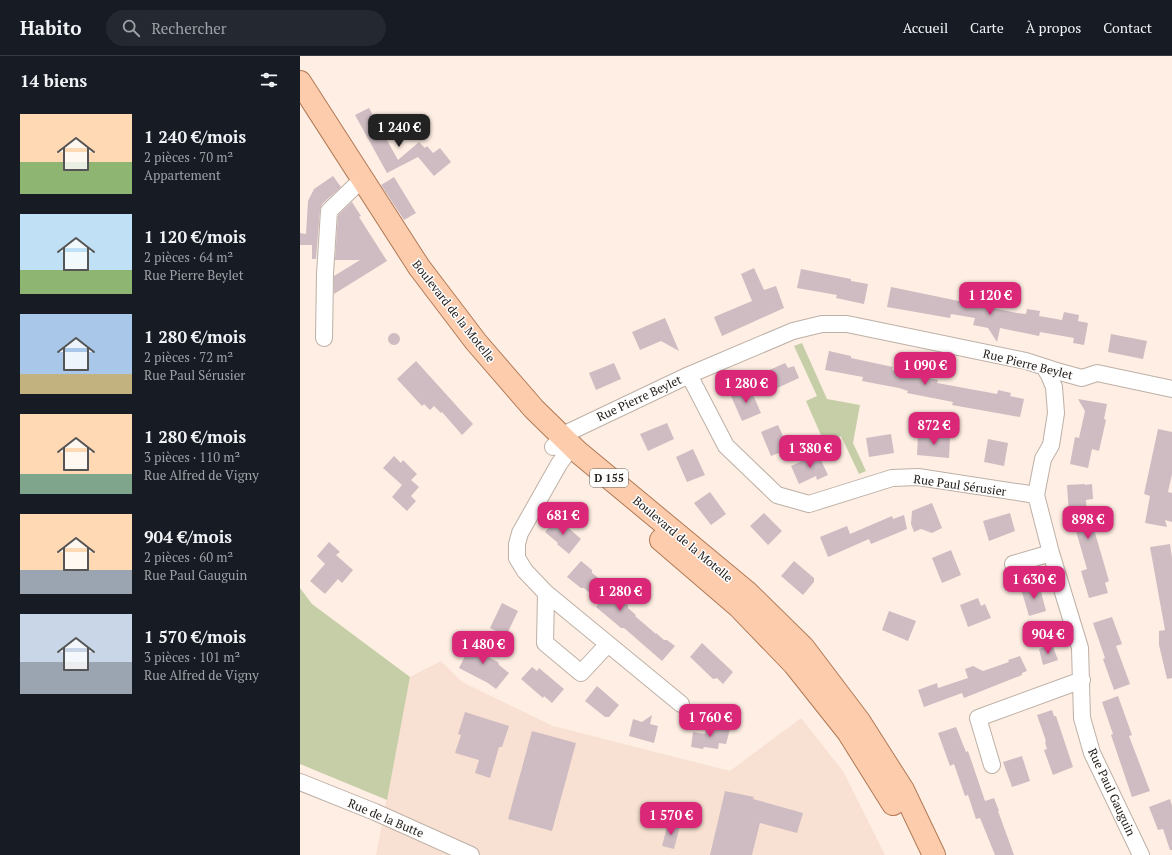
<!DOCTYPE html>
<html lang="fr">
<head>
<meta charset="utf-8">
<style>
	:root { --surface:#171b24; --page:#242831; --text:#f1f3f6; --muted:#9ea1a6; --line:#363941; --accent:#db2777 }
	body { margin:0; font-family:"PT Serif",serif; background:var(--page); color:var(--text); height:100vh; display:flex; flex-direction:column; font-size:15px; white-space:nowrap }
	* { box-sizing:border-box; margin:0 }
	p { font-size:13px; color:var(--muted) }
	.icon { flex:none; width:22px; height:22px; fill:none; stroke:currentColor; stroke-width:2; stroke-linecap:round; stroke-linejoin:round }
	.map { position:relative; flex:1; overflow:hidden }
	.panel { display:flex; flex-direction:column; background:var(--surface); width:300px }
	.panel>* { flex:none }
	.price { position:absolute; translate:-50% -34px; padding:0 9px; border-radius:8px; background:var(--accent); color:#fff; font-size:13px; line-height:26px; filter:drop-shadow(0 1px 2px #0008) }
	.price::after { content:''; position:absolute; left:50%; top:24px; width:12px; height:9px; margin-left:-6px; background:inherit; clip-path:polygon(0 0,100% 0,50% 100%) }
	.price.on { background:#222; color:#fff }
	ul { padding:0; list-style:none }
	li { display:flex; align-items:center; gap:12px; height:100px; padding:0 20px }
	li span { display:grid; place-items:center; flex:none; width:112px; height:80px; border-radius:0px; color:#555 }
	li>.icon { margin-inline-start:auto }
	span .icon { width:48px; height:48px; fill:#fffc; stroke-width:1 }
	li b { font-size:17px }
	h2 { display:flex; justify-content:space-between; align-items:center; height:48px; padding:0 20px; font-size:17px }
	header { display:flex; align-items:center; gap:24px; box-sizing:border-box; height:56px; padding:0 20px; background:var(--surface); border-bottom:1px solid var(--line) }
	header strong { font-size:19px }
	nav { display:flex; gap:22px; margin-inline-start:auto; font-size:14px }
	.search { width:280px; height:36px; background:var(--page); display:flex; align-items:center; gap:10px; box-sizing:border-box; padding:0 14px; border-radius:22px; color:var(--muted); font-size:15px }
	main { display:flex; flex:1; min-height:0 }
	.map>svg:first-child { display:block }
</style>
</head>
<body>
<header>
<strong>Habito</strong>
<div class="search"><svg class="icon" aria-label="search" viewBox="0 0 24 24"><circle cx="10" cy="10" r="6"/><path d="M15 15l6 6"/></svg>Rechercher</div>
<nav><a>Accueil</a><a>Carte</a><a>À propos</a><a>Contact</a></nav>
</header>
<main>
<section class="panel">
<h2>14 biens<svg class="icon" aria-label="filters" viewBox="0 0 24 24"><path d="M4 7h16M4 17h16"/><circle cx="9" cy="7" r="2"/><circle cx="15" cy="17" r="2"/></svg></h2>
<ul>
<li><span style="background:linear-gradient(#ffd9b3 60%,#8fb573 0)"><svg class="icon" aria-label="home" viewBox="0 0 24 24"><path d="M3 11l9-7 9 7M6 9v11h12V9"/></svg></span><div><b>1 240 €/mois</b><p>2 pièces · 70 m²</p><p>Appartement</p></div></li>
<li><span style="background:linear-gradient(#bfe0f5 70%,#8fb573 0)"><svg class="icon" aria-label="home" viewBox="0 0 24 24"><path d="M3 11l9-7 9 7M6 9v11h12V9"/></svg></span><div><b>1 120 €/mois</b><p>2 pièces · 64 m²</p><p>Rue Pierre Beylet</p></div></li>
<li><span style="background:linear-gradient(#a9c7e8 75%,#c2b280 0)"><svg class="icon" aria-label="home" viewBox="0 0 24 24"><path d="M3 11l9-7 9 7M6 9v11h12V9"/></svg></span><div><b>1 280 €/mois</b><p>2 pièces · 72 m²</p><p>Rue Paul Sérusier</p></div></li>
<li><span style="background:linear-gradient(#ffd9b3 75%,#7fa58c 0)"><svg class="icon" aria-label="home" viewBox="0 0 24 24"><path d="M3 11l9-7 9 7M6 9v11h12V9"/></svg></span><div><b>1 280 €/mois</b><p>3 pièces · 110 m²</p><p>Rue Alfred de Vigny</p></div></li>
<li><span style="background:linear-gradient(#ffd9b3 70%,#9aa5b1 0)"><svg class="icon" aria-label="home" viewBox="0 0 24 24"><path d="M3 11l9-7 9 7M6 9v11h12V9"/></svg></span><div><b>904 €/mois</b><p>2 pièces · 60 m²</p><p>Rue Paul Gauguin</p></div></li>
<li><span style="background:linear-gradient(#c9d6e8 60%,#9aa5b1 0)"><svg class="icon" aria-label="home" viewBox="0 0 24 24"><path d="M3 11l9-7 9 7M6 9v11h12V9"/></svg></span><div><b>1 570 €/mois</b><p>3 pièces · 101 m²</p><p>Rue Alfred de Vigny</p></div></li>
</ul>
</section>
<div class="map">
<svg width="872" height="799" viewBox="0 0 872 799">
	<rect width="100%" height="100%" fill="#feeee3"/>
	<path fill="#f8e1d2" d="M 141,605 L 162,626 L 253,670 L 430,715 L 501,662 L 543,715 L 585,799 L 76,799 L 110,621 Z"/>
	<path fill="#c6cea7" d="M 502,287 L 527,343 L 560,349 L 553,387 L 566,415 L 559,418 L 541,380 L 524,386 L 506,345 L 517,340 L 494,290 Z
		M 0,532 L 12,548 L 110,621 L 87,744 L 0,708 Z"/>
	<path fill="#cebcc2" d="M 69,52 L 98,104 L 119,86 L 125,92 L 127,90 L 133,97 L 140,92 L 151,106 L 134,120 L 118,101 L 87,117 L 55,59 Z
		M 33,120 L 41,131 L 22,148 L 20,154 L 16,203 L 12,203 L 12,189 L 0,189 L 0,177 L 6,178 L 8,145 L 14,133 Z
		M 94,121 L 116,157 L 104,164 L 81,129 Z
		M 52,146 L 61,160 L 59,161 L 87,205 L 34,238 L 34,220 L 60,204 L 35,204 L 38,159 Z
		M 454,212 L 464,234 L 476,230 L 484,252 L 422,280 L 414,261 L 452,245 L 441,218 Z
		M 501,213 L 551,223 L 551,225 L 568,228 L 564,248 L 536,242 L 537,239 L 497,232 Z
		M 591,231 L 717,257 L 726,258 L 727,253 L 740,255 L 739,260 L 762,264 L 764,256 L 779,259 L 778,265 L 788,267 L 784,289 L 773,287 L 774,282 L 740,276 L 739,280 L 700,272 L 697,286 L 688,272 L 673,269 L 675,262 L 651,258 L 650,262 L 587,251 Z
		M 365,262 L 379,295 L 361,285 L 340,294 L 332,276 Z
		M88 283a6 6 0 1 1 12 0a6 6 0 1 1-12 0Z
		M 811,278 L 847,285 L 843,303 L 808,296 Z
		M 529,295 L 551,300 L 551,302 L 593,311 L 592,314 L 638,324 L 637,327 L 697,338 L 698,334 L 711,337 L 710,340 L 724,343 L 720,361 L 652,349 L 653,346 L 607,337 L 608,335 L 599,332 L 562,325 L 563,321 L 525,314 Z
		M 116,305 L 173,368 L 162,379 L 142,356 L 141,357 L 134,350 L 130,354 L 124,348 L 122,350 L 97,323 Z
		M 314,307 L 321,323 L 296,334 L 289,317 Z
		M 485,307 L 488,312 L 494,310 L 499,322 L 473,334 L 465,316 Z
		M 450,332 L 461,357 L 442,365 L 431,340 Z
		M 778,343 L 807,348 L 804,363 L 806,364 L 799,395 L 792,393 L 788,412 L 770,408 L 775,381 L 779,382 L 785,355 Z
		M 367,367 L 374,383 L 348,395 L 340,378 Z
		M 478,369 L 489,393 L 471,400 L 461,376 Z
		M 858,373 L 872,376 L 872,418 L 868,436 L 872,437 L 872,466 L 865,464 L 867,471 L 845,467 L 850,440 L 844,438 Z
		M 591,378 L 594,397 L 569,401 L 566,382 Z
		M 618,379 L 650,382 L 649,402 L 617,399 Z
		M 688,383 L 708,387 L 704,410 L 684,406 Z
		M 393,393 L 405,419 L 387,426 L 376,401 Z
		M 518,398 L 528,419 L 517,424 L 516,420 L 499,428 L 491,410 Z
		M 94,400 L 101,407 L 103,404 L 117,418 L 111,424 L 119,431 L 111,440 L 116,445 L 107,455 L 92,441 L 102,429 L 83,412 Z
		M 785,428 L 785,429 L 792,428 L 793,443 L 786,444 L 788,471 L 793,470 L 809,525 L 805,527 L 808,537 L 789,542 L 781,515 L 787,513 L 771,458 L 769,458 L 767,429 Z
		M 410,436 L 426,458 L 411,469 L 394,447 Z
		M 632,447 L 642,472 L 632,477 L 621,473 L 614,476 L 611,468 L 612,455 Z
		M 464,457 L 482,475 L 468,489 L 450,470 Z
		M 710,457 L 715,475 L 689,485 L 683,465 Z
		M 604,459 L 607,473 L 571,488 L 569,483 L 528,501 L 520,481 L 547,470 L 550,478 L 592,460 L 593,463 Z
		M 257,462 L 281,483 L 269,498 L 257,488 L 258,487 L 245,476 Z
		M 29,486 L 40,496 L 36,499 L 53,514 L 42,527 L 38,523 L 25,538 L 10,525 L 25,508 L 17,500 Z
		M 870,488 L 872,502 L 872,622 L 867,623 L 859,589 L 859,575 L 865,574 L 850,491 Z
		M 651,494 L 661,519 L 642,527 L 632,502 Z
		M 281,505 L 292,514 L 292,517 L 301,524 L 302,532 L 318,546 L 320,542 L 328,549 L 328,552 L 336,559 L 335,560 L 356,578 L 356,577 L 364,584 L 367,584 L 375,590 L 362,605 L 324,572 L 321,572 L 296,551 L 300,546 L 284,532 L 281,532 L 267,521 Z
		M 494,505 L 514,522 L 514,526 L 503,539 L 481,520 Z
		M 739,528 L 746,555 L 729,560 L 721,533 Z
		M 678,542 L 681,550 L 685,548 L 691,562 L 668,571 L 660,549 Z
		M 202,547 L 218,555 L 206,580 L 190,572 Z
		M 589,555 L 616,565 L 608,585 L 582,574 Z
		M 812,561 L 822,588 L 816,590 L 830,628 L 814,634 L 803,603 L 805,602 L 793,567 Z
		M 174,582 L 187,589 L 183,598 L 198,606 L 199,609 L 209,617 L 196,633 L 188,627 L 159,612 Z
		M 402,587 L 433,616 L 423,628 L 417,622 L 413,623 L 390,601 Z
		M 752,588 L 758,604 L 743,609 L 739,593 Z
		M 720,600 L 727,615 L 722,617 L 722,619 L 664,642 L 662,637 L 624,651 L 618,634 L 637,627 L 638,632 L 668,622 L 665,613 L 673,610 L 683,615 L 709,606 L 708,604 Z
		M 232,611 L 237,615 L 239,612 L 264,633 L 252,647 L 244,640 L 243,642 L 221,623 Z
		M 297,630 L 319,649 L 309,661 L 305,661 L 285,645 Z
		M 818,640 L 832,679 L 829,680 L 850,735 L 832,741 L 811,679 L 813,678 L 802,646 Z
		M 752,654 L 754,660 L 756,660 L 773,711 L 753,719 L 744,694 L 747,693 L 745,686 L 746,685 L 737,659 Z
		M 165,656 L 209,670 L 202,691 L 199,691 L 190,722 L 175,717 L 179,704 L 155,697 L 161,679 L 158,678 Z
		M 352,659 L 350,668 L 358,670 L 354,687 L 329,680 L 333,663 L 342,666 Z
		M 407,670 L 430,673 L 426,688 L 419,687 L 418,693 L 404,691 L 403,693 L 391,691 L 393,676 L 405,678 Z
		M 656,671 L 666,696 L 668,695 L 685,745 L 694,742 L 699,755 L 698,755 L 714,799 L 695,799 L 680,762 L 676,763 L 668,739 L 665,740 L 654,708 L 650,710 L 638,677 Z
		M 232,675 L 276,687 L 252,775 L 208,763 Z
		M 722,700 L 730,725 L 712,731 L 703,706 Z
		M 425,735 L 454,741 L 453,743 L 503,757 L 497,777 L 460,767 L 452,799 L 410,799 Z
		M 870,743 L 872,750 L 872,794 L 870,794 L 863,773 L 858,774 L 849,751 Z
		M 368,767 L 380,770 L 374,793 L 362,790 Z"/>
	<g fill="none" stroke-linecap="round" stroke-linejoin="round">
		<g stroke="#beb0a6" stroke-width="18">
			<path id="minor" d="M 24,282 L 25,218 L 29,155 L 55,130
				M 744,311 L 749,319 L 754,331 L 756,357 L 751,389 L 743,403 L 736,439 L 751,497 L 780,592 L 782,662 L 792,697 L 841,799
				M 389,319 L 426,390 L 477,439 L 509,448 L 592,422 L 618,421 L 736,439
				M 272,390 L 259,408 L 220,477 L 217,488 L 217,502 L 225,515 L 246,537 L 381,648
				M 253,391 L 267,377 L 389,319 L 493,275 L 522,268 L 547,268 L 726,305 L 760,316 L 782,322 L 797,317 L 872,333
				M 713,508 L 751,497
				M 246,537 L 245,587 L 281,617 L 307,589
				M 692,709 L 678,662 L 782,624
				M 0,726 L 75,756 L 171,799"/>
		</g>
		<g stroke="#b07a56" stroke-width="24">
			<path id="primary" d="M 0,26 L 119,211 L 176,286 L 234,353 L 278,396 L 448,537 L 503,591 L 559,665 L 603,734 L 634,799
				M 361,484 L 439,551 L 494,608 L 548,676 L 593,748"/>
		</g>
		<use href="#minor" stroke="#fff" stroke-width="16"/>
		<use href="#primary" stroke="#fdccad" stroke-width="22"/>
	</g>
	<g text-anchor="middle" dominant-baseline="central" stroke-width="3" stroke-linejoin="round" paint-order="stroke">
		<rect fill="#fefefe" stroke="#676360" stroke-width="1" x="290" y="413" width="38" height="18" rx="3"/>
		<g font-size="11" font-weight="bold" fill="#26201c">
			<text x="309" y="422">D 155</text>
		</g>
		<g font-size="12" fill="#26201c" stroke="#fefefe">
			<text transform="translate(154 255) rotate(52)">Boulevard de la Motelle</text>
			<text transform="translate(728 308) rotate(14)">Rue Pierre Beylet</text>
			<text transform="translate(339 342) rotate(-25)">Rue Pierre Beylet</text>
			<text transform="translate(660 429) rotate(8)">Rue Paul Sérusier</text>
			<text transform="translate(383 483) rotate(40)">Boulevard de la Motelle</text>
			<text transform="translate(812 736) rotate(65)">Rue Paul Gauguin</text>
			<text transform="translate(86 762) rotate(23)">Rue de la Butte</text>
		</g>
	</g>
</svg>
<b class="price on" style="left:99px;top:92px">1 240 €</b>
<b class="price" style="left:690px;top:260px">1 120 €</b>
<b class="price" style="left:625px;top:330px">1 090 €</b>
<b class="price" style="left:446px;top:348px">1 280 €</b>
<b class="price" style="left:634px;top:390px">872 €</b>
<b class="price" style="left:510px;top:413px">1 380 €</b>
<b class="price" style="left:263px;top:480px">681 €</b>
<b class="price" style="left:788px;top:484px">898 €</b>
<b class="price" style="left:734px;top:544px">1 630 €</b>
<b class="price" style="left:320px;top:556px">1 280 €</b>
<b class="price" style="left:748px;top:599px">904 €</b>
<b class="price" style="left:183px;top:609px">1 480 €</b>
<b class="price" style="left:410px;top:682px">1 760 €</b>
<b class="price" style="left:371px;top:780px">1 570 €</b>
</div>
</main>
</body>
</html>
